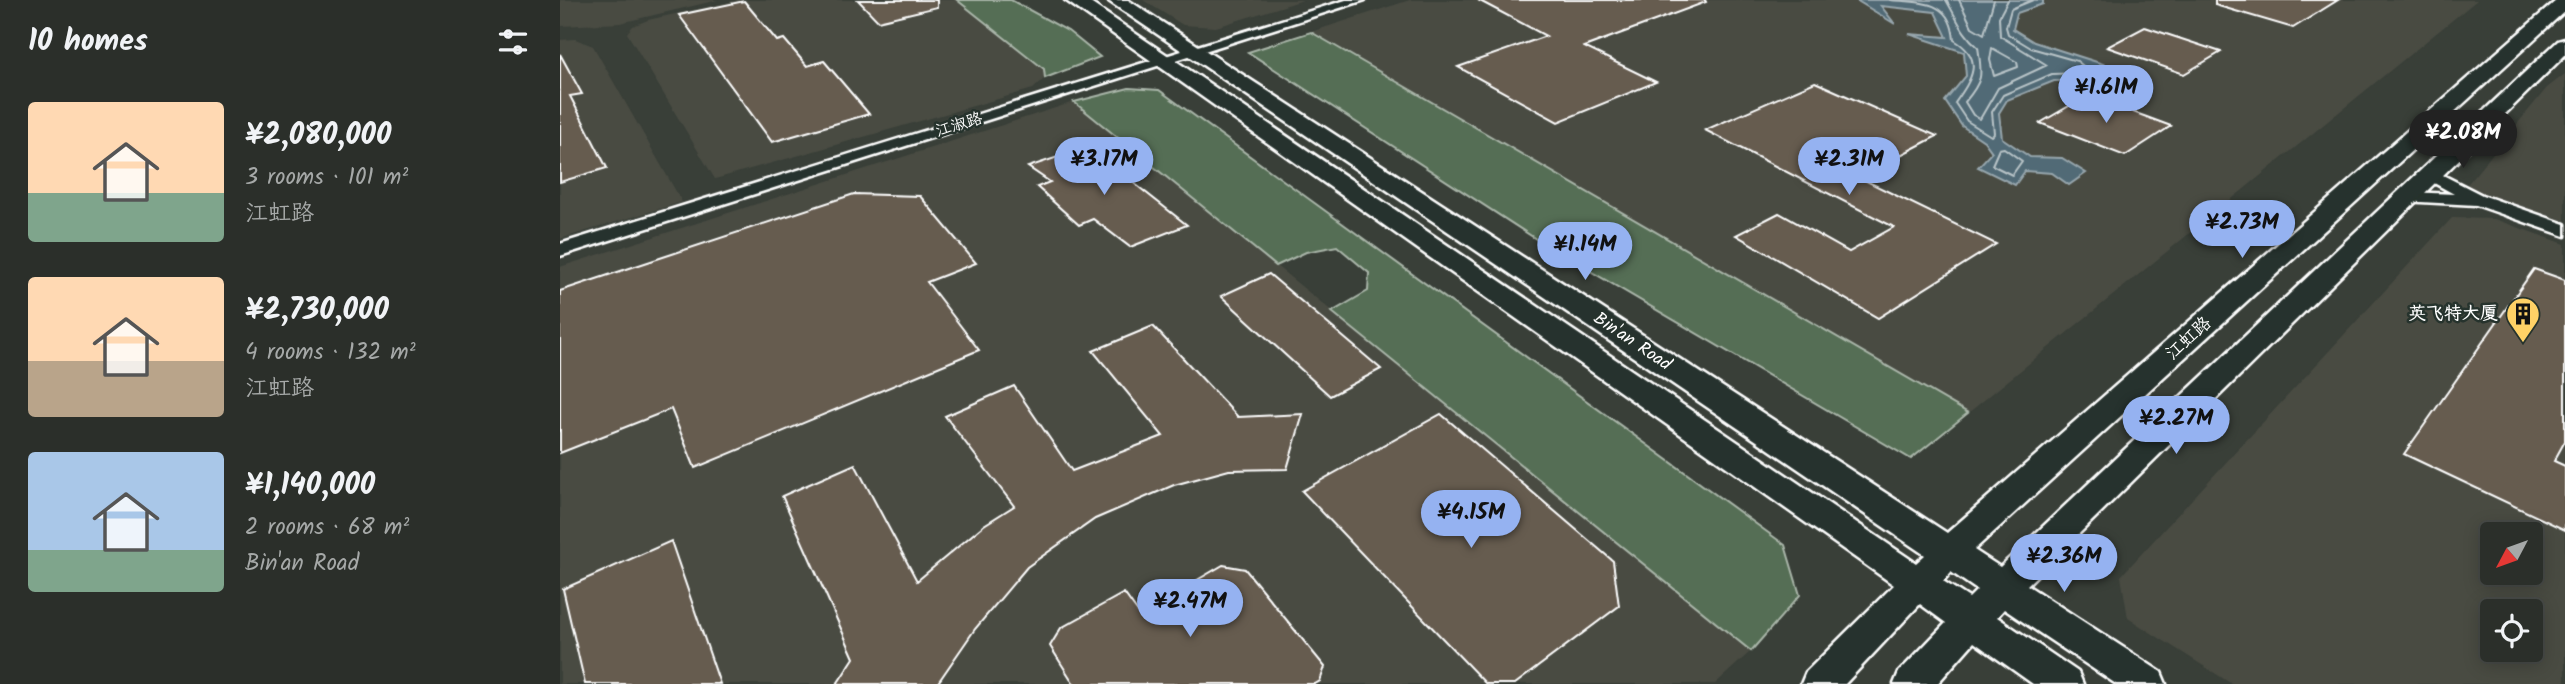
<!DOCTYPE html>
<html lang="en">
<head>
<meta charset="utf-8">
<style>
	:root { --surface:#2b2f2a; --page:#333732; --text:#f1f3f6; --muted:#a6a9a8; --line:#474a47; --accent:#95b2f1 }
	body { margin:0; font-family:Kalam,"LXGW WenKai TC",sans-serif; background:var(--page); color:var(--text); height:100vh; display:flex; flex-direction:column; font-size:26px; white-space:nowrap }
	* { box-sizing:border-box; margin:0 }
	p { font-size:23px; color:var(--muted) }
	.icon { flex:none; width:38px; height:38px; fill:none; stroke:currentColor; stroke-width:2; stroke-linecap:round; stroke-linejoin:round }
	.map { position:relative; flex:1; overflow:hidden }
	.side { display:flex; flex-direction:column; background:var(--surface); width:560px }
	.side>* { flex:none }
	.needle { width:46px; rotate:229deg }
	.tools { position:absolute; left:1920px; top:522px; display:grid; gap:14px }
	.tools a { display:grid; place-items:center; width:63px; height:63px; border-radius:7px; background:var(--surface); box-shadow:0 4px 18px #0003,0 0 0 2px var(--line); font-size:35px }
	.price { position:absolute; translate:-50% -60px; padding:0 16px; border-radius:24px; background:var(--accent); color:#111; font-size:23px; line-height:46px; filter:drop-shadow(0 2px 4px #0008) }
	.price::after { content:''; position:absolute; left:50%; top:42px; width:21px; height:16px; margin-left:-10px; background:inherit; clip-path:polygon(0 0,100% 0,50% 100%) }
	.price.on { background:#222; color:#fff }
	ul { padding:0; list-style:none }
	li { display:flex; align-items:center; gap:21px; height:175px; padding:0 28px }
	li span { display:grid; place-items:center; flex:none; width:196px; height:140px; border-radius:7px; color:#555 }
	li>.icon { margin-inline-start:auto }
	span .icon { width:84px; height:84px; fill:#fffc; stroke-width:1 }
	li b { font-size:30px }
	h2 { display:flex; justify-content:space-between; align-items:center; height:84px; padding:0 28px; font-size:30px }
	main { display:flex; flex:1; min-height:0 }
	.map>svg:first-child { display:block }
</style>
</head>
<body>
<main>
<section class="side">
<h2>10 homes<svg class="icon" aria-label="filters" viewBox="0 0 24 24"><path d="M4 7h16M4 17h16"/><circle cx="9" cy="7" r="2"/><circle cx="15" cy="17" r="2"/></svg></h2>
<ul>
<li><span style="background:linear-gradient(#ffd9b3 65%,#7fa58c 0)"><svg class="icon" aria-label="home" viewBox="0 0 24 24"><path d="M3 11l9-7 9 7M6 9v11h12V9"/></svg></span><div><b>¥2,080,000</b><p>3 rooms · 101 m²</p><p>江虹路</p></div></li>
<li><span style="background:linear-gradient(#ffd9b3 60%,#b9a48a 0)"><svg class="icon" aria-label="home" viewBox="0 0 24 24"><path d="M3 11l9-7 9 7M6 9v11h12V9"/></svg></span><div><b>¥2,730,000</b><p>4 rooms · 132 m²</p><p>江虹路</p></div></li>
<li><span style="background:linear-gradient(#a9c7e8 70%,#7fa58c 0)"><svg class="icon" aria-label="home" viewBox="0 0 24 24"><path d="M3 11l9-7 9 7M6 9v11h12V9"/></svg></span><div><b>¥1,140,000</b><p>2 rooms · 68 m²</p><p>Bin'an Road</p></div></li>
</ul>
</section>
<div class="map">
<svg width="2005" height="684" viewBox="0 0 2005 684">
	<rect width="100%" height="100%" fill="#393f38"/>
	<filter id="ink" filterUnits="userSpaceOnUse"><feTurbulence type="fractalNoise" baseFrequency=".0143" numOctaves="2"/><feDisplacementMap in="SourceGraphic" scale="14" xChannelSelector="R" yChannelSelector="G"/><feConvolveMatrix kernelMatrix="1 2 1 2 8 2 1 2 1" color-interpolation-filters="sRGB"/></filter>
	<g filter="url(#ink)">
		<path fill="#4a4c43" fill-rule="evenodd" d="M 0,0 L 158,0 L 60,23 L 0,26 Z
			M 179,0 L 397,0 L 484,70 L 485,78 L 473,89 L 155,179 L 67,33 L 73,26 L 88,20 Z
			M 583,0 L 743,0 L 656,27 L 623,25 Z
			M 850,0 L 1917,0 L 1408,413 L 751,32 Z
			M 15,39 L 33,46 L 122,202 L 0,239 L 0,40 Z
			M 2005,74 L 2005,221 L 1905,187 L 1987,88 Z
			M 514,102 L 1191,651 L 1155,684 L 0,684 L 0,267 Z
			M 1892,218 L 1934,219 L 2005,244 L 2005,684 L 1672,684 L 1568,618 L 1561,576 ZM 1932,534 L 1970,534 L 1970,572 L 1932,572 ZM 1932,611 L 1970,611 L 1970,649 L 1932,649 Z"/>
		<path fill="#556e54" stroke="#aab6aa" stroke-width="2" d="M 397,0 L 451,0 L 508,31 L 540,57 L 485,78 L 484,69 Z
			M 751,32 L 1408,413 L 1351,459 L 979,241 L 688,52 Z
			M 569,88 L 599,90 L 1225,545 L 1240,595 L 1191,651 L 772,312 L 808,291 L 809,273 L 777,246 L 746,252 L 716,266 L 514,102 Z"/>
		<path fill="#516b76" stroke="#97a6ad" stroke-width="2" d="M 1296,0 L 1483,0 L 1483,4 L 1457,13 L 1453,29 L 1474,42 L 1543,64 L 1525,80 L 1494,81 L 1447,100 L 1439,113 L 1442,138 L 1470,157 L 1502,158 L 1526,173 L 1509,185 L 1492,173 L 1465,171 L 1455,185 L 1418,167 L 1432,152 L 1424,141 L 1402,126 L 1385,101 L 1406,76 L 1404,52 L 1349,34 L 1387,37 L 1375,12 L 1321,6 L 1335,24 Z"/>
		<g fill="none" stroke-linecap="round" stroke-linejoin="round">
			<path stroke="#b9c4c8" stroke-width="2" d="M 1330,0 C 1363,3 1391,0 1394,40 C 1426,59 1411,80 1395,103 L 1407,121 L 1431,136 L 1434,133 L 1432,112 L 1443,95 L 1492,74 L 1522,73 L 1527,69 L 1517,61 L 1471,48 L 1448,34 L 1446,27 L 1451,9 L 1473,0
				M 1386,0 C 1397,18 1402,34 1418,47 C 1422,75 1424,79 1405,102 L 1413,115 L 1420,119 L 1438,88 L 1487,65 L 1440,36 L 1439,17 L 1448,0
				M 1399,0 L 1412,27 L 1424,34 L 1434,0
				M 1432,48 L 1457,62 L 1458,67 L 1434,76 L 1430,60 Z
				M 1444,148 L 1462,161 L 1452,175 L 1432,165 L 1439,149 Z"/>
		</g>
		<path fill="#665c50" stroke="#fff" stroke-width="2" d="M 298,0 L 377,0 L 377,7 L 318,21 Z
			M 918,0 L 1145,0 L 1146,2 L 1024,47 L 1096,82 L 998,122 L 898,67 L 986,36 Z
			M 1655,0 L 1778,0 L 1733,28 L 1655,5 Z
			M 184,1 L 217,41 L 224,39 L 247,66 L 264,61 L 309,114 L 212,142 L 119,15 Z
			M 1585,27 L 1661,52 L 1624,74 L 1547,47 Z
			M 0,54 L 22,94 L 10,96 L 47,168 L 0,182 Z
			M 1255,82 L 1377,136 L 1298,177 L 1436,244 L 1318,318 L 1176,235 L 1219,213 L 1289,252 L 1334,227 L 1145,130 Z
			M 1528,95 L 1557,106 L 1611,126 L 1565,156 L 1480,123 Z
			M 528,147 L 627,225 L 570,247 L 533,219 L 519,225 L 477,187 L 490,182 L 468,167 Z
			M 294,194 L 360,196 L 416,263 L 367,282 L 419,350 L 135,468 L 111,409 L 0,453 L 0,291 Z
			M 1974,269 L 2005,280 L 2005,441 L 1994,461 L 2005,466 L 2005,530 L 1844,454 Z
			M 709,274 L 821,369 L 770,396 L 661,296 Z
			M 593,326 L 678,417 L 743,414 L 727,469 L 669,470 L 614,485 L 535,519 L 467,567 L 415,629 L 377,684 L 277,684 L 294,658 L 222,496 L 295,464 L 357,581 L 424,525 L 454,506 L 385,416 L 454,386 L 512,471 L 603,436 L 533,351 Z
			M 881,414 L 1053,561 L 1059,606 L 955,684 L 926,684 L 742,491 Z
			M 111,541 L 160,684 L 25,684 L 3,589 Z
			M 663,565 L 685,569 L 765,667 L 760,681 L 755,684 L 514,684 L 490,646 L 501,628 L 564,593 L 579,614 Z"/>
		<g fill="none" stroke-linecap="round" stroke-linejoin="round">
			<g stroke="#fff" stroke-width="5">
				<path id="minor" d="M 786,0 L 805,0 L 0,256 L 0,244 Z
					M 1871,169 L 1922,195 L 2005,224 L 2005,236 L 1916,205 L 1842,201 L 1839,197 L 1848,192 L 1894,194 L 1865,178 L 1862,174 L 1865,170 Z"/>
			</g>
			<g stroke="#fff" stroke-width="5">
				<path id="major" d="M 505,0 L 526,0 L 1356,563 L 1365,555 L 547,0 L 568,0 L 1387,533 L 1997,0 L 2005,0 L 2005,11 L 1414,550 L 1440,567 L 1998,41 L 2005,39 L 2005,55 L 1467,585 L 1601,672 L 1606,684 L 1556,684 L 1444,609 L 1437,617 L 1518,672 L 1523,684 L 1473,684 L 1414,642 L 1377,684 L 1334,684 L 1339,672 L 1386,623 L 1360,604 L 1285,684 L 1241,684 L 1246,672 L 1334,585 ZM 1391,572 L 1417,590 L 1409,598 L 1383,581 Z"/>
			</g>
			<use href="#minor" fill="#26332d" fill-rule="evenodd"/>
			<use href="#major" fill="#26332d" fill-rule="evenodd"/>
		</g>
	</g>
	<defs>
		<g id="building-pin" transform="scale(1.75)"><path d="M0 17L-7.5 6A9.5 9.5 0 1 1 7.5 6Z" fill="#ffd166" stroke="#26332d"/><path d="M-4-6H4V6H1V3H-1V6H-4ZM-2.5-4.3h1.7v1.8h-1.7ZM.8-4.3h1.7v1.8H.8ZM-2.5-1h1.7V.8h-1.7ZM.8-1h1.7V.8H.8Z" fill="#111"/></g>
	</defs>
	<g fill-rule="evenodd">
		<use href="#building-pin" x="1963" y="314"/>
	</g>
	<g text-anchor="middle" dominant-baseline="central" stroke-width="5" stroke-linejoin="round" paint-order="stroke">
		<g font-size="16" fill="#fff" stroke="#26332d">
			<text transform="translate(399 125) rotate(-17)">江淑路</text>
		</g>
		<g font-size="18" font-weight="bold" fill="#fff" stroke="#26332d" text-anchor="end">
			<text x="1938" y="314">英飞特大厦</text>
		</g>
		<g font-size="18" fill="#fff" stroke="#26332d">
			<text transform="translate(1629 339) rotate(-42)">江虹路</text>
			<text transform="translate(1072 342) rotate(34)">Bin'an Road</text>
		</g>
	</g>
</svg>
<div class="tools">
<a><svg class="needle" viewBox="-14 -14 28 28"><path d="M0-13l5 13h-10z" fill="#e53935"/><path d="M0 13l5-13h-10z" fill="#a6a9a8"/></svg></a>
<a><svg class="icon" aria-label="locate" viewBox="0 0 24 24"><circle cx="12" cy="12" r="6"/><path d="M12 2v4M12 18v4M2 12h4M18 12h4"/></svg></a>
</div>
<b class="price" style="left:1546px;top:125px">¥1.61M</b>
<b class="price on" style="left:1903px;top:170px">¥2.08M</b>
<b class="price" style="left:544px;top:197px">¥3.17M</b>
<b class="price" style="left:1289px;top:197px">¥2.31M</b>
<b class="price" style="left:1682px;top:260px">¥2.73M</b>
<b class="price" style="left:1025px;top:282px">¥1.14M</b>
<b class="price" style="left:1616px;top:456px">¥2.27M</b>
<b class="price" style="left:911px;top:550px">¥4.15M</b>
<b class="price" style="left:1504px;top:594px">¥2.36M</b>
<b class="price" style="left:630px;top:639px">¥2.47M</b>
</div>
</main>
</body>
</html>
